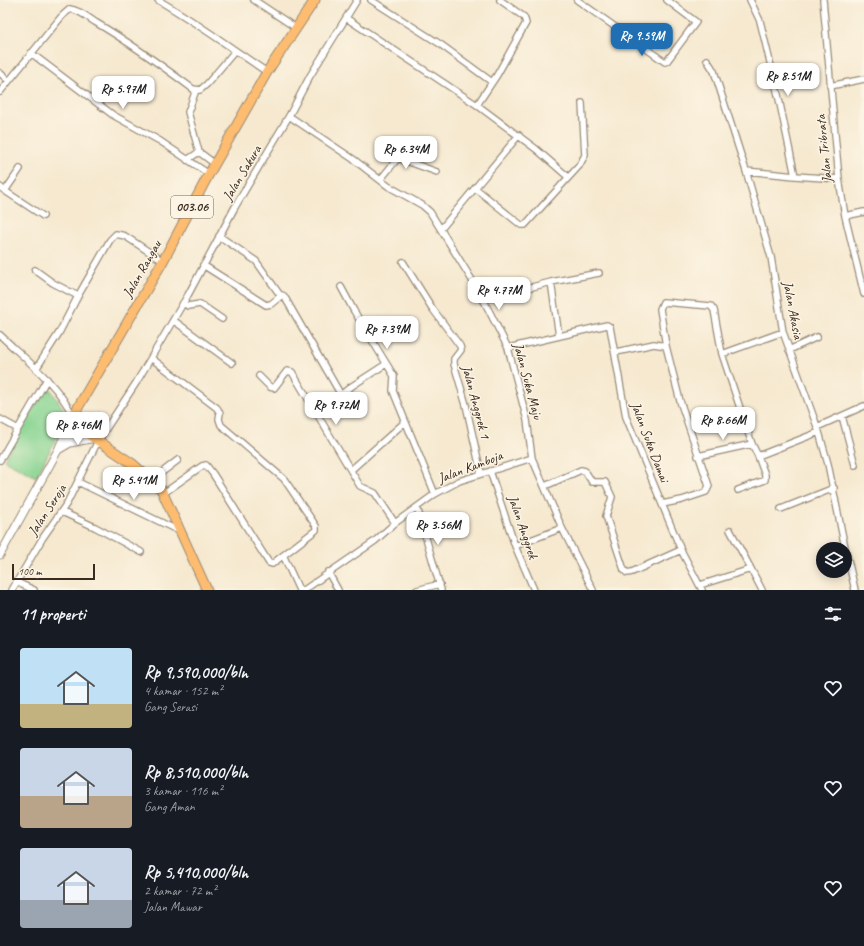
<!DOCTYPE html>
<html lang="id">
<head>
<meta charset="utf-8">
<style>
	:root { --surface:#171b24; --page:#20242c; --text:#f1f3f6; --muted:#9ea1a6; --accent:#1f6fb2 }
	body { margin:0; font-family:Caveat,sans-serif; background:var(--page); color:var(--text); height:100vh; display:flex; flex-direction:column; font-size:15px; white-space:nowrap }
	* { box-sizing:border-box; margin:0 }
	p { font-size:13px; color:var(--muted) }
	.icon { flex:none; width:22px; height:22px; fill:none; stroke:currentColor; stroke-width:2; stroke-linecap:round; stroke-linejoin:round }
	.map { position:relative; height:590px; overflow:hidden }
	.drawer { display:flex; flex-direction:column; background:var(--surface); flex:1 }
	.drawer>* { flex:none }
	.tools { position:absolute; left:816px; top:542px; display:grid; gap:8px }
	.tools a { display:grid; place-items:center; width:36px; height:36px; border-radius:50%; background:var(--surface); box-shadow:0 2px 10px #0003; font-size:20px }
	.scale { position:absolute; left:12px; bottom:10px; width:83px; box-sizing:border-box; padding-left:4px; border:2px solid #3b2a1e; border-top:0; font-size:11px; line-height:14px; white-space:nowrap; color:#3b2a1e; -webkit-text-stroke:3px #fcf5e5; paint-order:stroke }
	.price { position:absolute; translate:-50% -34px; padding:0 9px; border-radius:8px; background:#fff; color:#222; font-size:13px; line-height:26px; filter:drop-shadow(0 1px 2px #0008) }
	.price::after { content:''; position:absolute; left:50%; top:24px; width:12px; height:9px; margin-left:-6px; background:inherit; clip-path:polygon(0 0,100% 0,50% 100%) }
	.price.on { background:var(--accent); color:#fff }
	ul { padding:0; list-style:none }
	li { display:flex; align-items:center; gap:12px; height:100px; padding:0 20px }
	li span { display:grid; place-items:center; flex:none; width:112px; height:80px; border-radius:4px; color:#555 }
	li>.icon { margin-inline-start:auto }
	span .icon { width:48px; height:48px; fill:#fffc; stroke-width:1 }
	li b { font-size:17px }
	h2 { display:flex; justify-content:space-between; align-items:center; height:48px; padding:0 20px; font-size:17px }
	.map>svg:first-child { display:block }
</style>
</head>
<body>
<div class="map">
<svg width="864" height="590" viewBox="0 0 864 590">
	<rect width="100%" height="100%" fill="#fcf5e5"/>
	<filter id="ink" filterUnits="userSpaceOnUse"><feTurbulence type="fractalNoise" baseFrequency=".025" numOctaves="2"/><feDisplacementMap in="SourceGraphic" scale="8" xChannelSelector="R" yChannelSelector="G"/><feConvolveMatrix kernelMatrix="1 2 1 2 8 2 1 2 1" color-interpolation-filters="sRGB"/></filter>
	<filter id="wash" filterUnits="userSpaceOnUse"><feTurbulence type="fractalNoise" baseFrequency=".012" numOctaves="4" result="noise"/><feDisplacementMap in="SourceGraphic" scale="16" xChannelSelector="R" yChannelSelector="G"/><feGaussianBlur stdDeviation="0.9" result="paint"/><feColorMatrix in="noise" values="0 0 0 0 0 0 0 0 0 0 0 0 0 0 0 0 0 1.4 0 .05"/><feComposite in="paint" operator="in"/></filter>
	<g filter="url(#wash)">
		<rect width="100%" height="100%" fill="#f6e9d0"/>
		<path fill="#87d491" stroke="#617f58" d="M 47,384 L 68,416 L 36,477 L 4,460 Z"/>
	</g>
	<g filter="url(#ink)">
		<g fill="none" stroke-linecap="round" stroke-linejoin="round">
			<g stroke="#988a77" stroke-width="8">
				<path id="minor" d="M 158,0 C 196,22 231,48 267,72
					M 254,0 L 296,28
					M 371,0 L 440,44 L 492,82
					M 577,0 L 665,62 L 667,61 L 696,22 L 667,0
					M 750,0 L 760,21 L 779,99 L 795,176 L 839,179
					M 823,0 L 839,179 L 845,216 L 864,294
					M 346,18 L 477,105 L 497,75 L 526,23 L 524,17 L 500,0
					M 31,53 L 113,115 L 160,141 L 209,174
					M 707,60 L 714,71 L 746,171 L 771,257 L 783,332 L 819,432 L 828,464 L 843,538 L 855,590
					M 0,73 L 9,81 L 0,92
					M 9,81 L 62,16 L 70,9 C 79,10 88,17 95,22 C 129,42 161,65 193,89 L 200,90 L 207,84 L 235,51
					M 830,86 L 864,79
					M 196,90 L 188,112 L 199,152
					M 477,105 L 536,149 L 567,176
					M 289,116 L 353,159 L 388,186 L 422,205 L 430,212 L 480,293 L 508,348 L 527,420 L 532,458 L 562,528 L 593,590
					M 187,160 L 199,152 L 215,164
					M 746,171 L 795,176
					M 380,180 L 398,158 L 437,172
					M 0,187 L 5,191 L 20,169
					M 475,188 L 521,225 L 525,225 L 579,166 L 585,155 L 582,103
					M 5,191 L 43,216
					M 845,216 L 864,212
					M 441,229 L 519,135
					M 219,236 L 256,261 L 280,295
					M 403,262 L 432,308 L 460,346 L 461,350 L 454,359 L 454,364 L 466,405 L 481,473
					M 203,265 L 266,305 L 271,304 L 282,295 L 284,296 L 341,395
					M 35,270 L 53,283 L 78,296 L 59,333 L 36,369
					M 551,282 L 559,336
					M 341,287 L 354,311 L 394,376 L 393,391 L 435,494
					M 78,296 L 110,240 L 116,234 L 125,236 L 163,261
					M 483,300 L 551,282 L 599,273
					M 183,303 L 188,306 L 200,304 L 222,319
					M 173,320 L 232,363
					M 0,335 C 26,360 57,383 73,416
					M 666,346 L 660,309 L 663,302 L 711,306 L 714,310 L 722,354 L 752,444 L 758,456 L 819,432
					M 508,348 L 607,325 L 610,327 L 626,417 L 681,550 L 702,590
					M 789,350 L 817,337
					M 616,352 L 654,344 L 666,346 L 680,401 L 709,486 L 706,492 L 682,500 L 662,504
					M 722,354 L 783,332
					M 151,358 L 217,408 L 220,413 L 219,419 L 221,425 L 284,479 L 316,526 L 316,530 L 272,564 L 269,563 L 213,474 L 206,465 L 202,466 L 164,493
					M 259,376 L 270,387 L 274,388 L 287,371 L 292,372 L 360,486 L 375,493 L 395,523
					M 318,413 L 352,386 L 386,364
					M 842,416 L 855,465
					M 0,419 L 18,429
					M 817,427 L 864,406
					M 698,456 L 752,444
					M 0,460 L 47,379
					M 351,470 L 405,422
					M 490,471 L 515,546 L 534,590
					M 152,480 L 178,460
					M 78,482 L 181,532
					M 545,486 L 581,470 L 585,471 L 592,482 L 605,482 L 612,497 L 606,516 L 624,570 L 627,573 L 632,572 L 681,550
					M 738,490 L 765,480 L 765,475 L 758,456
					M 417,507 L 441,590
					M 781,509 L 834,488
					M 62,512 L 95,527 L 141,552
					M 730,530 L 751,569
					M 515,546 L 562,528
					M 284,557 L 299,590
					M 328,572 L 338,590
					M 16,582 L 34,590
					M 700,585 L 751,569 L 762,590
					M 12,590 L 42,539 L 67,503 L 98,441 L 136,383 L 188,295 L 235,207 L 289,116 L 310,76 L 357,0
					M 304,590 L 375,541 L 395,523 L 435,494 L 459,481 L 532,458
					M 417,590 L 440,584"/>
			</g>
			<g stroke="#988a77" stroke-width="9">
				<path id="tertiary" d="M 64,438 L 87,435
					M 58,450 L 70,443 L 95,438
					M 0,555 L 58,450 L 73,416"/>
			</g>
			<g stroke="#988a77" stroke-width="11">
				<path id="primary" d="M 207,590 L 161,489 L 133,464 L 85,432 L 73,416 L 163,261 L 209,174 L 267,72 L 315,0"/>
			</g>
			<use href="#minor" stroke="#fff" stroke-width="5.5"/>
			<use href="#tertiary" stroke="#fff" stroke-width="7"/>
			<use href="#primary" stroke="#fdbc6f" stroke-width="9"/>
		</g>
	</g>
	<g text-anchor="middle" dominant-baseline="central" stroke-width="3" stroke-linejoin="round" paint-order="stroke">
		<rect fill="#fcf5e5" stroke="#75675a" stroke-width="1" x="171" y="196" width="42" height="22" rx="3"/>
		<g font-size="13" font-weight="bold" fill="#3b2a1e">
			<text x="192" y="207">003.06</text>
		</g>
		<g font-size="14" fill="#3b2a1e" stroke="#fcf5e5">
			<text transform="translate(824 149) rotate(-96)">Jalan Tribrata</text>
			<text transform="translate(242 173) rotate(-59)">Jalan Sakura</text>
			<text transform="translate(142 269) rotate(-60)">Jalan Rangau</text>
			<text transform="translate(793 310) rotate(79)">Jalan Akasia</text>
			<text transform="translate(528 381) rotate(75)">Jalan Suka Maju</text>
			<text transform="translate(476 402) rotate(75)">Jalan Anggrek 1</text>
			<text transform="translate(650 442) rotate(69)">Jalan Suka Damai</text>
			<text transform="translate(470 467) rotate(-21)">Jalan Kamboja</text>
			<text transform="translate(47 510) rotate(-57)">Jalan Seroja</text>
			<text transform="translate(523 527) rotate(71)">Jalan Anggrek</text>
		</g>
	</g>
</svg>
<div class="tools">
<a><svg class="icon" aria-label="layers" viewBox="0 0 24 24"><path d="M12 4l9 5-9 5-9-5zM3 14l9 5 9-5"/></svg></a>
</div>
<div class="scale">100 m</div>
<b class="price on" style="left:642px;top:57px">Rp 9.59M</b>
<b class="price" style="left:788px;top:97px">Rp 8.51M</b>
<b class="price" style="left:123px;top:110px">Rp 5.97M</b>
<b class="price" style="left:406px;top:170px">Rp 6.34M</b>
<b class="price" style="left:499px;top:311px">Rp 4.77M</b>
<b class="price" style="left:387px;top:350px">Rp 7.39M</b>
<b class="price" style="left:336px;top:426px">Rp 9.72M</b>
<b class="price" style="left:723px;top:441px">Rp 8.66M</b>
<b class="price" style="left:78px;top:446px">Rp 8.46M</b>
<b class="price" style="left:134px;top:501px">Rp 5.41M</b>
<b class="price" style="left:438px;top:546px">Rp 3.56M</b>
</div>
<section class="drawer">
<h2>11 properti<svg class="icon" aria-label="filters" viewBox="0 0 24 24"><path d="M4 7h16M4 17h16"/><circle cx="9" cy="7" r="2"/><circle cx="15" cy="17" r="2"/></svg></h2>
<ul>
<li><span style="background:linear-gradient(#bfe0f5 70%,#c2b280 0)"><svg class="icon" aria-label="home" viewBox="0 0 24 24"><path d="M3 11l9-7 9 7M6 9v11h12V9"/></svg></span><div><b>Rp 9,590,000/bln</b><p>4 kamar · 152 m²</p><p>Gang Serasi</p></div><svg class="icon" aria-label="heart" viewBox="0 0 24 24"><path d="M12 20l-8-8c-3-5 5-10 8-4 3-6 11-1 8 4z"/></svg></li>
<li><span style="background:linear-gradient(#c9d6e8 60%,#b9a48a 0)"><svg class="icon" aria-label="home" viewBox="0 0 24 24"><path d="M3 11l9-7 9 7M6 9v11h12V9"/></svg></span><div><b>Rp 8,510,000/bln</b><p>3 kamar · 116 m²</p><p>Gang Aman</p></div><svg class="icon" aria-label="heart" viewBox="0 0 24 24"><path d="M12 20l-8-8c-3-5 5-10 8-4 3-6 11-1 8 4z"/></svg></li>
<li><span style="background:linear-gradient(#c9d6e8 65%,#9aa5b1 0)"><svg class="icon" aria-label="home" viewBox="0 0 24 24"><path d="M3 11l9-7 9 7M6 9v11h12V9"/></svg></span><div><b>Rp 5,410,000/bln</b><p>2 kamar · 72 m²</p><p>Jalan Mawar</p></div><svg class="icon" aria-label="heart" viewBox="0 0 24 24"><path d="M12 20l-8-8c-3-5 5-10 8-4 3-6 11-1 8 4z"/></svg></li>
</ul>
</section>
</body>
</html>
